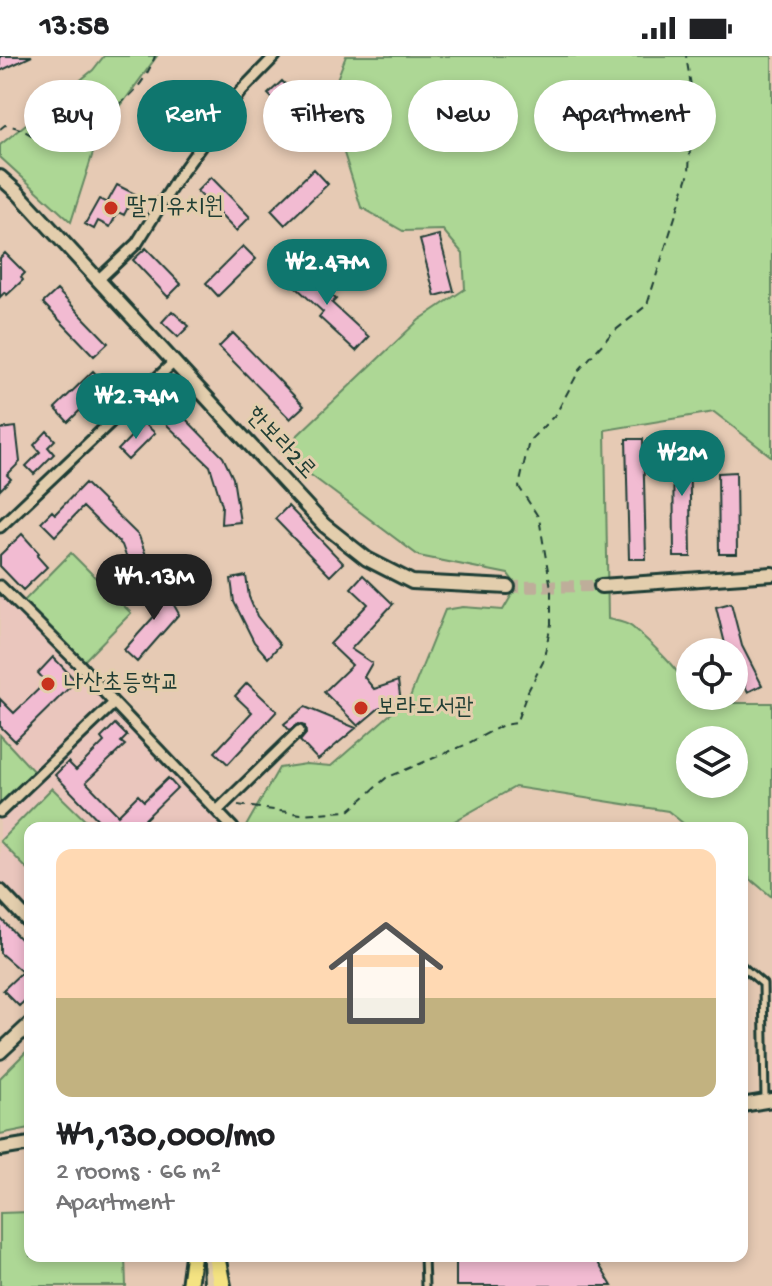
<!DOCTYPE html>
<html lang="en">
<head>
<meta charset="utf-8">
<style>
	:root { --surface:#fff; --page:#f6f6f6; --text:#202124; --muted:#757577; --line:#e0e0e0; --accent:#0f766e }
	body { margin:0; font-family:"Gochi Hand","Poor Story",sans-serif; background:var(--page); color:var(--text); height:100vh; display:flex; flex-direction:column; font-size:30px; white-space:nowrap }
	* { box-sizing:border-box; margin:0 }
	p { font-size:26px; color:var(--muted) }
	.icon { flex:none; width:44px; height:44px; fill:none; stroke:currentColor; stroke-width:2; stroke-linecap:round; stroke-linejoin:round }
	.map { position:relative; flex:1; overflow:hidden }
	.drawer { position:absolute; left:24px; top:766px; width:724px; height:440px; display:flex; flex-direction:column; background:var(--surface); border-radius:16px; box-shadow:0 4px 12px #0003 }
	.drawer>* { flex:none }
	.banner { position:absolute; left:24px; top:24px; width:724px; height:72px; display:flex; gap:16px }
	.tools { position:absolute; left:676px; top:582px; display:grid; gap:16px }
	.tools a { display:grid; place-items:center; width:72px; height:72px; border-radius:50%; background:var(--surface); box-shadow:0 4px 12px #0003; font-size:40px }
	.price { position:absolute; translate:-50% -68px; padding:0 18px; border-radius:28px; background:var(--accent); color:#fff; font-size:26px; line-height:52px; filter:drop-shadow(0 2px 4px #0008) }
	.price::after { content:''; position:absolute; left:50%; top:48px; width:24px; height:18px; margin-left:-12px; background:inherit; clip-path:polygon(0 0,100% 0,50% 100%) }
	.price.on { background:#222; color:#fff }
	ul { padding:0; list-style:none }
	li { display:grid; align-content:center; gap:16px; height:424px; padding:0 32px }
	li+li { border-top:2px solid var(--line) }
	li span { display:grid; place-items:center; height:248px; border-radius:16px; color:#555 }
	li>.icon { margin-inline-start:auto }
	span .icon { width:144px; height:144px; fill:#fffc; stroke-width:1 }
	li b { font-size:34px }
	.tag { padding:0 28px; border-radius:36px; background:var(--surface); box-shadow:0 4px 12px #0003; font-size:28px; line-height:72px }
	.tag.on { background:var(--accent); color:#fff }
	.status { display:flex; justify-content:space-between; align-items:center; height:56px; padding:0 40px; background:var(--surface); direction:ltr }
	.status svg { height:22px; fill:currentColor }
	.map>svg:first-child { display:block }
</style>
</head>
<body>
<div class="status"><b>13:58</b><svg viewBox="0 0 49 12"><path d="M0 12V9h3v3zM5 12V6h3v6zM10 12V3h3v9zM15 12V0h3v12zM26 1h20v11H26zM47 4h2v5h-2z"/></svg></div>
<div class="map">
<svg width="772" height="1230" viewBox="0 0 772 1230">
	<rect width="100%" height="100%" fill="#e6cab4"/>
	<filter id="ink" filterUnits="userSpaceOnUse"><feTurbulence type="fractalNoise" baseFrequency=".0125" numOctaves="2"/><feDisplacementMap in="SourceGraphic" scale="16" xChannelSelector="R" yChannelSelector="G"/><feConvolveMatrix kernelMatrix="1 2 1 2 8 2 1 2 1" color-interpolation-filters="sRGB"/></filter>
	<g filter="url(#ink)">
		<path fill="#eac6bd" d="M 0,530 L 80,609 L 225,772 L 30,772 L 30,867 L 0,835 Z"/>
		<path fill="#add795" stroke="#668a64" stroke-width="2" fill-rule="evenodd" d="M 104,0 L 157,0 L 98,81 L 71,166 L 0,101 L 0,89 L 93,14 Z
			M 346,0 L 772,0 L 772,401 L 714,356 L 605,374 L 608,563 C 616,565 626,566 632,571 C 648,584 688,621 690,640 L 721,647 L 772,647 L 772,841 L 742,816 L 742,772 L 689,772 L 668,755 L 515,731 L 442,772 L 245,772 L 279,712 L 306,708 L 331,710 L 410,641 L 445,554 L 463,551 L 503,554 L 517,530 L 508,518 L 419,500 L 280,396 L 419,264 L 465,233 L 463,198 L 443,174 L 403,175 L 361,151 L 343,94 L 332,36 ZM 690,684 L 734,684 L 734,728 L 690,728 Z
			M 71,497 L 131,557 L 80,609 L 20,549 Z
			M 0,679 L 34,716 L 0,748 Z
			M 52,732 L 93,772 L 30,772 L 30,816 L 0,785 Z
			M 30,992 L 30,1072 L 0,1078 L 0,1022 Z
			M 30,1156 L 30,1200 L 125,1200 L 126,1230 L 0,1230 L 0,1157 Z"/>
		<path fill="#f2bbd2" stroke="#1f3d34" stroke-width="2" d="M 0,0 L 32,0 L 0,15 Z
			M 282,25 L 321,65 L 307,78 L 268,38 Z
			M 314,113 L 328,128 L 285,169 L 271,154 Z
			M 211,121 L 250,161 L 236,175 L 197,135 Z
			M 117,129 L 135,138 L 124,159 L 118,156 L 110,171 L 98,165 L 94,173 L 85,168 L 99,143 L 107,147 Z
			M 439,179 L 454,235 L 435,240 L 420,184 Z
			M 243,190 L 256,203 L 218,240 L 206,227 Z
			M 146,192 L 181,228 L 168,241 L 133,204 Z
			M 5,197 L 25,217 L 21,221 L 23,224 L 7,239 L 5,236 L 0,241 L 0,202 Z
			M 296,207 L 336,243 L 332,247 L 369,281 L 356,295 L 319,261 L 323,256 L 284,220 Z
			M 57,234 L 108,287 L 94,300 L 43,247 Z
			M 172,255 L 189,270 L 178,281 L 162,266 Z
			M 233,277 L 304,350 L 290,363 L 219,291 Z
			M 93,315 L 106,329 L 68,366 L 55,352 Z
			M 178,355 L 223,401 L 233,422 L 240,466 L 221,468 L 222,449 L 210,410 L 166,368 Z
			M 144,367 L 155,377 L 128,404 L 118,394 Z
			M 16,371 L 20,406 L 7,419 L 11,423 L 0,434 L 0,373 Z
			M 47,375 L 55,384 L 48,391 L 54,398 L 34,418 L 26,410 L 40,396 L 34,389 Z
			M 673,381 L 689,381 L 691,501 L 674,501 Z
			M 626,383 L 643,383 L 646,503 L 629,503 Z
			M 736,416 L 737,498 L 719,498 L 718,417 Z
			M 85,427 L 139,480 L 148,505 L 130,511 L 122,489 L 83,451 L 55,480 L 41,466 L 52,455 L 55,458 Z
			M 288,450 L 343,507 L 330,520 L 275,463 Z
			M 22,478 L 39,497 L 37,500 L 47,511 L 23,534 L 0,510 L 0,499 Z
			M 363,519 L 393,548 L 351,593 L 372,607 L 364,621 L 374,633 L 398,625 L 401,646 L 378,653 L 358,670 L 324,636 L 352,609 L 330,588 L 368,548 L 351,532 Z
			M 246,520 L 249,541 L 257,560 L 280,589 L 268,602 L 254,586 L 234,546 L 231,523 Z
			M 160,524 L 179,558 L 137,606 L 124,594 L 158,556 L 145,532 Z
			M 731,547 L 742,590 L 762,629 L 748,636 L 734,609 L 734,596 L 727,596 L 716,551 Z
			M 53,601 L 76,625 L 15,685 L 0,670 L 0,643 L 14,657 L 46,626 L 38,617 Z
			M 247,627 L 277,655 L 228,708 L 215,696 L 252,656 L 235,640 Z
			M 305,651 L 356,672 L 318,704 L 300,685 L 306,678 L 305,670 L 298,668 L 289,674 L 284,668 Z
			M 115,668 L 127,680 L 121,686 L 125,689 L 86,726 L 118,759 L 138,739 L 144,745 L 168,722 L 177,732 L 136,772 L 118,772 L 110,764 L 104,770 L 55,719 L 68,706 L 76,714 L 104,686 L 101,682 Z
			M 0,862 L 24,887 L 21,891 L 30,901 L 30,940 L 19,950 L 3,934 L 22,916 L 0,897 Z
			M 456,1200 L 594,1200 L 612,1230 L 456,1230 Z"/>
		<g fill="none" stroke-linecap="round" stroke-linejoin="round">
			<path stroke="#beae9a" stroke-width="12" stroke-dasharray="12 6" stroke-linecap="butt" d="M 508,531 L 601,530"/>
			<g stroke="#1f3d34" stroke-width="11">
				<path id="lane" d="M 742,910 L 763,928 L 765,1043
					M 424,1200 L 425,1230"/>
			</g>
			<g stroke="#1f3d34" stroke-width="15">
				<path id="street" d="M 98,224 L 137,187 L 177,123 L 240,36 L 275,0
					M 0,471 L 174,306
					M 0,530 L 80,609 L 114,647
					M 217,755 L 299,675
					M 0,756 L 114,647 L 233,772"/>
			</g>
			<g stroke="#1f3d34" stroke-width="18">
				<path id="secondary" d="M 0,121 L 18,137 L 324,469 L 367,503 L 412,526 L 508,531
					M 601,530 L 772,518
					M 0,835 L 30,867
					M 0,996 L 30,968
					M 742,1049 L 772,1044
					M 0,1093 L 30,1088
					M 210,1200 L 211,1230"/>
			</g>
			<g stroke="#1f3d34" stroke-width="20">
				<path id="primary" d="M 189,1230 L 193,1200"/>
			</g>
			<g stroke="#1f3d34" stroke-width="22">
				<path id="highway" d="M 216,1200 L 222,1230"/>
			</g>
			<path stroke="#1f3d34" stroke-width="2" stroke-dasharray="8 6" stroke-linecap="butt" d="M 0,73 L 5,69 C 22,71 30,79 45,87 C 58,49 76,61 105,54 C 130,47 147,22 155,0
				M 238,749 L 301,758 L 349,755 L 386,722 L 465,689 L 503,669 L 516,667 L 528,635 L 543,606 L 551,568 L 551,532 L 539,462 L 519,431 L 529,385 L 556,358 L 580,313 L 612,277 L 647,249 L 689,117 L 692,36 L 686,0"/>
			<use href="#lane" stroke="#e3cead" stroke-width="5"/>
			<use href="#street" stroke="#e3cead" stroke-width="9"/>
			<use href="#secondary" stroke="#e3cead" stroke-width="12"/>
			<use href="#primary" stroke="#f4e382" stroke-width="14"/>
			<use href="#highway" stroke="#f4e382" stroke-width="16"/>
		</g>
	</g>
	<g fill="#c8321e" stroke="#e3cead" stroke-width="3">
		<circle cx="111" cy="152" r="8"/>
		<circle cx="48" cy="628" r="8"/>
		<circle cx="361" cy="652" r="8"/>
	</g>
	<g text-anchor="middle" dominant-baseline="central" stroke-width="6" stroke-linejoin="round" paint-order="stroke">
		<g font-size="24" fill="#1f3d34" stroke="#e3cead" text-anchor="start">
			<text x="127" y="152">딸기유치원</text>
			<text x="64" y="628">나산초등학교</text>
			<text x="377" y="652">보라도서관</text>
		</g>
		<g font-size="24" fill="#1f3d34" stroke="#e3cead">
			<text transform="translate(280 388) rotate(47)">한보라2로</text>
		</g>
	</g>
</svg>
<div class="tools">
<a><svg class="icon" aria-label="locate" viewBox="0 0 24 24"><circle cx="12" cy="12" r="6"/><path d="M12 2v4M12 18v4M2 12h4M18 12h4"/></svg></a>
<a><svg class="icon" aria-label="layers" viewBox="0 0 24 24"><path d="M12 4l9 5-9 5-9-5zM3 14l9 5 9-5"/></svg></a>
</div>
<b class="price" style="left:327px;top:251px">₩2.47M</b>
<b class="price" style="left:136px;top:385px">₩2.74M</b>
<b class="price" style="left:682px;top:442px">₩2M</b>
<b class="price on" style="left:154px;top:566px">₩1.13M</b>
<div class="banner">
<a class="tag">Buy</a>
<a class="tag on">Rent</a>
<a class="tag">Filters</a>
<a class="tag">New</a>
<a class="tag">Apartment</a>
</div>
<section class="drawer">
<ul>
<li><span style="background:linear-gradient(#ffd9b3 60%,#c2b280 0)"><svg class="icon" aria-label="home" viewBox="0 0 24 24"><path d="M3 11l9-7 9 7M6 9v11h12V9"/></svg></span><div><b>₩1,130,000/mo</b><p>2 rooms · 66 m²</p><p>Apartment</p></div></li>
</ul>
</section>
</div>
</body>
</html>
